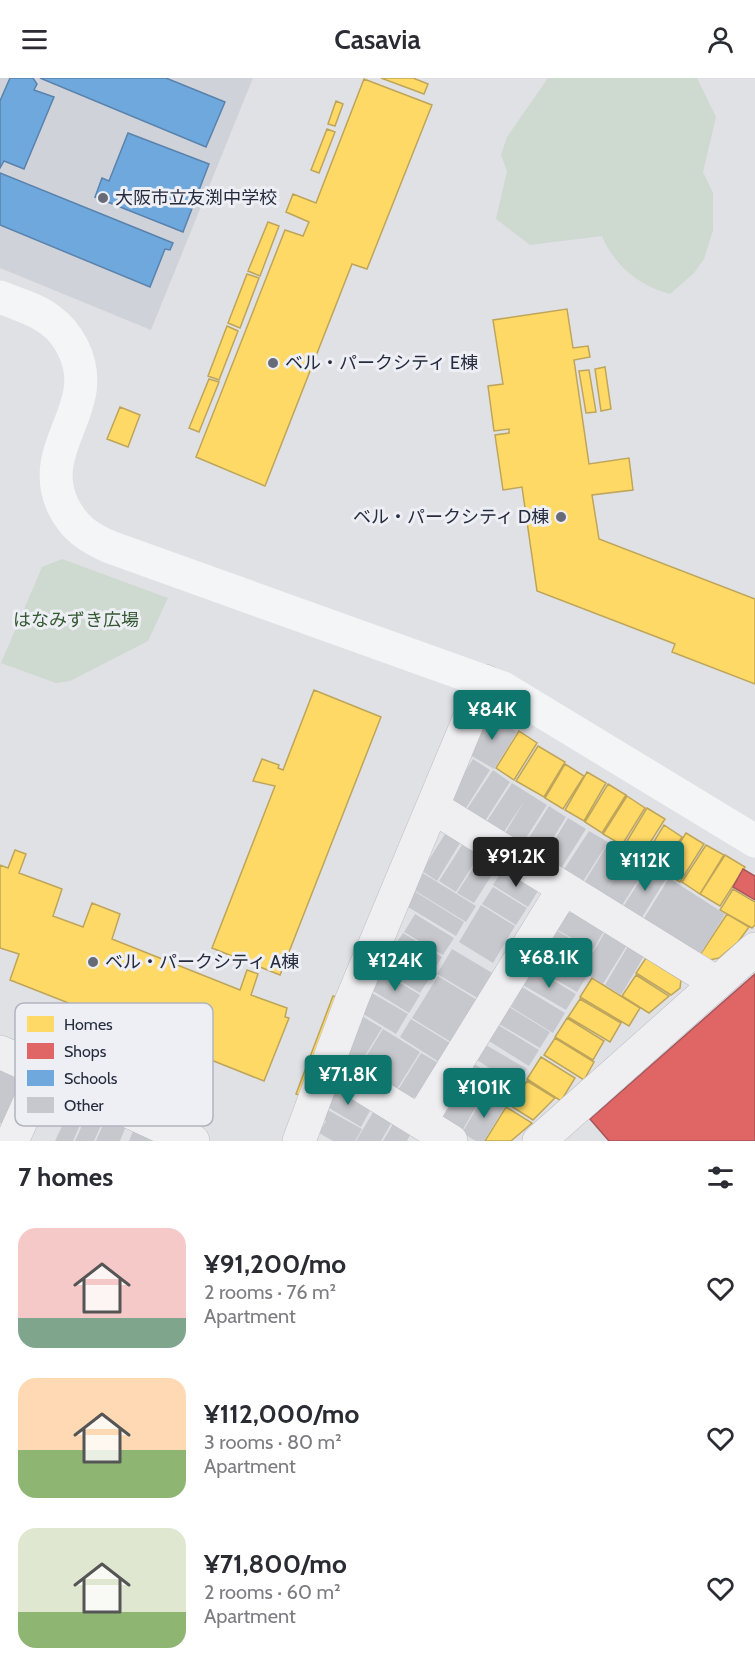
<!DOCTYPE html>
<html lang="en">
<head>
<meta charset="utf-8">
<style>
	:root { --surface:#fff; --page:#f7f7f7; --text:#2b2b33; --muted:#7c7c81; --accent:#0f766e }
	body { margin:0; font-family:Cabin,"Noto Sans JP",sans-serif; background:var(--page); color:var(--text); height:100vh; display:flex; flex-direction:column; font-size:22px; white-space:nowrap }
	* { box-sizing:border-box; margin:0 }
	p { font-size:20px; color:var(--muted) }
	.icon { flex:none; width:33px; height:33px; fill:none; stroke:currentColor; stroke-width:2; stroke-linecap:round; stroke-linejoin:round }
	.map { position:relative; height:1063px; overflow:hidden }
	.panel { display:flex; flex-direction:column; background:var(--surface); flex:1 }
	.panel>* { flex:none }
	.price { position:absolute; translate:-50% -51px; padding:0 14px; border-radius:6px; background:var(--accent); color:#fff; font-size:20px; line-height:39px; filter:drop-shadow(0 2px 3px #0008) }
	.price::after { content:''; position:absolute; left:50%; top:36px; width:18px; height:14px; margin-left:-9px; background:inherit; clip-path:polygon(0 0,100% 0,50% 100%) }
	.price.active { background:#222; color:#fff }
	ul { padding:0; list-style:none }
	li { display:flex; align-items:center; gap:18px; height:150px; padding:0 18px }
	li span { display:grid; place-items:center; flex:none; width:168px; height:120px; border-radius:18px; color:#555 }
	li>.icon { margin-inline-start:auto }
	span .icon { width:72px; height:72px; fill:#fffc; stroke-width:1 }
	li b { font-size:26px }
	h2 { display:flex; justify-content:space-between; align-items:center; height:72px; padding:0 18px; font-size:26px }
	header { display:flex; justify-content:space-between; align-items:center; height:78px; padding:0 18px; background:var(--surface); font-size:27px; font-weight:600 }
	.map>svg:first-child { display:block }
</style>
</head>
<body>
<header><svg class="icon" aria-label="menu" viewBox="0 0 24 24"><path d="M4 6h16M4 12h16M4 18h16"/></svg>Casavia<svg class="icon" aria-label="person" viewBox="0 0 24 24"><circle cx="12" cy="8" r="4"/><path d="M4 21q1-7 8-7t8 7"/></svg></header>
<div class="map">
<svg width="755" height="1063" viewBox="0 0 755 1063">
	<rect width="100%" height="100%" fill="#e0e1e5"/>
	<path fill="#d0d2da" d="M 0,0 L 253,0 L 151,252 L 0,190 Z"/>
	<path fill="#ced9d0" d="M 548,0 L 697,0 L 716,39 L 703,94 L 713,115 L 713,152 L 704,181 L 694,195 L 670,216 C 639,208 614,187 602,158 L 530,167 L 496,141 L 507,93 L 501,77 L 507,59 Z
		M 62,481 L 168,520 L 148,563 L 70,603 L 56,605 L 1,585 L 42,489 Z"/>
	<path fill="#ffd966" stroke="#bea55a" stroke-width="1.5" d="M 381,0 L 413,0 L 428,6 L 424,16 Z
		M 364,1 L 432,27 L 367,191 L 352,186 L 265,408 L 196,379 L 285,152 L 303,158 L 309,144 L 286,134 L 293,116 L 316,125 Z
		M 336,23 L 343,26 L 335,48 L 328,46 Z
		M 327,51 L 335,54 L 319,95 L 311,92 Z
		M 268,144 L 279,148 L 260,198 L 248,193 Z
		M 247,196 L 259,200 L 240,250 L 228,245 Z
		M 567,231 L 573,270 L 588,268 L 590,279 L 574,282 L 589,386 L 629,380 L 633,412 L 592,417 L 599,461 L 755,521 L 755,606 L 672,574 L 675,566 L 537,513 L 522,409 L 503,412 L 495,357 L 509,355 L 509,351 L 494,353 L 488,308 L 503,306 L 493,242 Z
		M 227,248 L 238,253 L 219,302 L 208,298 Z
		M 605,289 L 611,331 L 601,333 L 595,291 Z
		M 589,292 L 596,334 L 586,335 L 579,293 Z
		M 209,301 L 219,304 L 199,354 L 189,350 Z
		M 120,329 L 140,337 L 128,369 L 107,361 Z
		M 314,612 L 381,639 L 280,897 L 212,870 L 275,708 L 253,703 L 262,681 L 279,687 L 278,690 L 283,692 Z
		M 519,653 L 537,665 L 514,702 L 496,690 Z
		M 538,668 L 565,684 L 544,719 L 516,703 Z
		M 565,686 L 584,698 L 563,731 L 545,720 Z
		M 587,694 L 606,705 L 584,743 L 565,732 Z
		M 608,706 L 626,717 L 602,755 L 585,744 Z
		M 627,718 L 645,730 L 622,767 L 603,756 Z
		M 647,730 L 665,741 L 641,779 L 624,768 Z
		M 664,747 L 682,759 L 661,791 L 644,780 Z
		M 686,755 L 704,766 L 680,804 L 662,793 Z
		M 706,767 L 724,777 L 700,816 L 682,804 Z
		M 15,772 L 26,776 L 19,795 L 62,811 L 53,838 L 83,849 L 92,825 L 120,836 L 112,861 L 240,912 L 247,892 L 258,896 L 251,917 L 287,930 L 285,939 L 289,940 L 264,1003 L 176,968 L 171,982 L 144,972 L 150,957 L 10,902 L 19,876 L 0,870 L 0,787 L 8,790 Z
		M 725,777 L 745,789 L 720,828 L 700,816 Z
		M 733,811 L 755,824 L 755,847 L 752,850 L 720,832 Z
		M 727,836 L 749,849 L 738,864 L 719,880 L 709,882 L 700,877 Z
		M 646,880 L 681,902 L 680,910 L 671,917 L 636,895 Z
		M 636,897 L 669,918 L 649,935 L 622,918 Z
		M 592,900 L 640,930 L 629,948 L 580,919 Z
		M 333,918 L 342,921 L 306,1019 L 296,1016 Z
		M 580,921 L 621,945 L 610,964 L 568,939 Z
		M 567,940 L 604,963 L 593,982 L 555,959 Z
		M 555,960 L 594,984 L 584,1002 L 544,977 Z
		M 541,979 L 575,1000 L 561,1023 L 527,1001 Z
		M 527,1003 L 555,1020 L 533,1042 L 511,1028 Z
		M 506,1029 L 532,1045 L 511,1063 L 485,1063 Z"/>
	<path fill="#e06666" stroke="#a8555a" stroke-width="1.5" d="M 743,791 L 755,798 L 755,822 L 733,809 Z
		M 755,896 L 755,1063 L 609,1063 L 590,1041 Z"/>
	<path fill="#6fa8dc" stroke="#5983ad" stroke-width="1.5" d="M 10,0 L 33,0 L 37,6 L 34,12 L 54,19 L 24,91 L 4,83 L 0,90 L 0,23 Z
		M 40,0 L 166,0 L 225,24 L 206,69 Z
		M 128,55 L 209,86 L 183,154 L 95,119 L 102,100 L 109,103 Z
		M 0,95 L 173,165 L 170,172 L 165,171 L 150,209 L 0,147 Z"/>
	<path fill="#c7c8cd" d="M 487,634 L 517,654 L 494,691 L 470,677 Z
		M 473,681 L 490,692 L 464,733 L 454,727 L 451,716 Z
		M 493,692 L 510,704 L 483,746 L 465,734 Z
		M 512,705 L 547,727 L 521,768 L 504,757 L 525,722 L 502,757 L 485,746 Z
		M 549,728 L 566,739 L 541,780 L 523,769 Z
		M 568,740 L 586,751 L 560,792 L 543,781 Z
		M 589,753 L 608,764 L 582,805 L 563,793 Z
		M 445,756 L 460,765 L 437,803 L 422,793 Z
		M 609,764 L 628,776 L 605,814 L 629,777 L 647,788 L 621,829 L 584,805 Z
		M 462,767 L 479,777 L 456,814 L 439,803 Z
		M 480,779 L 497,789 L 474,825 L 457,815 Z
		M 649,788 L 667,799 L 641,841 L 623,829 Z
		M 503,791 L 538,813 L 528,829 L 493,807 Z
		M 421,794 L 476,828 L 466,844 L 414,812 Z
		M 669,800 L 725,836 L 700,877 L 643,842 Z
		M 493,809 L 527,830 L 516,847 L 482,826 Z
		M 414,813 L 464,844 L 456,858 L 408,829 Z
		M 481,827 L 515,848 L 493,885 L 459,864 Z
		M 572,834 L 604,853 L 593,872 L 556,851 L 565,836 Z
		M 415,836 L 454,860 L 443,877 L 404,854 Z
		M 556,852 L 593,874 L 605,854 L 627,867 L 603,906 L 544,870 Z
		M 403,855 L 442,879 L 431,896 L 392,872 Z
		M 628,868 L 644,878 L 621,917 L 605,907 Z
		M 452,871 L 494,896 L 479,921 L 437,896 Z
		M 544,873 L 587,898 L 577,914 L 534,889 Z
		M 392,874 L 431,898 L 420,915 L 381,891 Z
		M 533,890 L 576,916 L 566,932 L 523,907 Z
		M 381,893 L 420,917 L 409,935 L 370,911 Z
		M 438,898 L 477,922 L 451,964 L 412,940 Z
		M 522,909 L 565,935 L 553,955 L 511,929 Z
		M 372,915 L 408,936 L 396,956 L 360,934 Z
		M 509,929 L 550,954 L 540,970 L 499,946 Z
		M 360,937 L 382,950 L 358,989 L 345,981 Z
		M 411,941 L 450,965 L 439,984 L 400,959 Z
		M 498,947 L 539,972 L 529,988 L 489,963 Z
		M 383,951 L 420,974 L 397,1011 L 360,988 Z
		M 486,967 L 527,991 L 517,1007 L 477,982 Z
		M 421,975 L 440,986 L 420,1018 L 411,1020 L 398,1012 Z
		M 474,986 L 515,1011 L 506,1026 L 465,1002 Z
		M 0,988 L 21,997 L 25,1008 L 7,1049 L 0,1045 Z
		M 462,1003 L 483,1016 L 461,1055 L 445,1046 L 443,1035 Z
		M 336,1008 L 372,1029 L 361,1049 L 324,1027 Z
		M 485,1016 L 505,1028 L 484,1063 L 476,1063 L 462,1055 Z
		M 72,1027 L 88,1029 L 73,1063 L 55,1063 Z
		M 90,1029 L 106,1036 L 94,1063 L 75,1063 Z
		M 326,1031 L 362,1051 L 355,1063 L 333,1063 L 319,1055 L 326,1043 L 322,1041 Z
		M 375,1031 L 393,1042 L 381,1063 L 356,1063 Z
		M 107,1037 L 127,1046 L 120,1063 L 96,1063 Z
		M 394,1044 L 411,1055 L 407,1063 L 383,1063 Z
		M 133,1053 L 154,1063 L 129,1063 Z"/>
	<g fill="none" stroke-linecap="round" stroke-linejoin="round">
		<g stroke="#bdbec2" stroke-width="34">
			<path id="street" d="M 433,729 L 717,905
				M 0,974 L 193,1063
				M 328,987 L 451,1063
				M 420,1044 L 564,810
				M 12,1063 L 43,994
				M 299,1063 L 352,921 L 485,603
				M 539,1063 L 755,871"/>
		</g>
		<use href="#street" stroke="#efeff2" stroke-width="33"/>
		<path stroke="#f4f5f6" stroke-width="33" d="M 0,219 C 17,226 36,231 50,242 C 60,249 68,260 73,270 C 103,330 35,368 63,428 C 74,450 89,460 110,469 L 503,610 L 755,763"/>
	</g>
	<g fill="#676b78" stroke="#edeff5" stroke-width="2">
		<circle cx="103" cy="120" r="6"/>
		<circle cx="273" cy="285" r="6"/>
		<circle cx="561" cy="439" r="6"/>
		<circle cx="93" cy="884" r="6"/>
	</g>
	<g text-anchor="middle" dominant-baseline="central" stroke-width="6" stroke-linejoin="round" paint-order="stroke">
		<g font-size="18" fill="#262c3e" stroke="#edeff5" text-anchor="start">
			<text x="115" y="120">大阪市立友渕中学校</text>
			<text x="285" y="285">ベル・パークシティ E棟</text>
			<text x="549" y="439" text-anchor="end">ベル・パークシティ D棟</text>
			<text x="105" y="884">ベル・パークシティ A棟</text>
		</g>
		<g font-size="18" fill="#355a33" stroke="#edeff5">
			<text x="76" y="542">はなみずき広場</text>
		</g>
	</g>
	<rect x="15" y="925" width="198" height="123" rx="9" fill="#edeff5" stroke="#b1b4be" stroke-width="1.5"/>
	<rect x="27" y="938" width="27" height="16" fill="#ffd966"/>
	<rect x="27" y="965" width="27" height="16" fill="#e06666"/>
	<rect x="27" y="992" width="27" height="16" fill="#6fa8dc"/>
	<rect x="27" y="1019" width="27" height="16" fill="#c7c8cd"/>
	<g font-size="16" fill="#262c3e">
		<text x="64" y="952">Homes</text>
		<text x="64" y="979">Shops</text>
		<text x="64" y="1006">Schools</text>
		<text x="64" y="1033">Other</text>
	</g>
</svg>
<b class="price" style="left:492px;top:663px">¥84K</b>
<b class="price active" style="left:516px;top:810px">¥91.2K</b>
<b class="price" style="left:645px;top:814px">¥112K</b>
<b class="price" style="left:549px;top:911px">¥68.1K</b>
<b class="price" style="left:395px;top:914px">¥124K</b>
<b class="price" style="left:348px;top:1028px">¥71.8K</b>
<b class="price" style="left:484px;top:1041px">¥101K</b>
</div>
<section class="panel">
<h2>7 homes<svg class="icon" aria-label="filters" viewBox="0 0 24 24"><path d="M4 7h16M4 17h16"/><circle cx="9" cy="7" r="2"/><circle cx="15" cy="17" r="2"/></svg></h2>
<ul>
<li><span style="background:linear-gradient(#f6c9c9 75%,#7fa58c 0)"><svg class="icon" aria-label="home" viewBox="0 0 24 24"><path d="M3 11l9-7 9 7M6 9v11h12V9"/></svg></span><div><b>¥91,200/mo</b><p>2 rooms · 76 m²</p><p>Apartment</p></div><svg class="icon" aria-label="heart" viewBox="0 0 24 24"><path d="M12 20l-8-8c-3-5 5-10 8-4 3-6 11-1 8 4z"/></svg></li>
<li><span style="background:linear-gradient(#ffd9b3 60%,#8fb573 0)"><svg class="icon" aria-label="home" viewBox="0 0 24 24"><path d="M3 11l9-7 9 7M6 9v11h12V9"/></svg></span><div><b>¥112,000/mo</b><p>3 rooms · 80 m²</p><p>Apartment</p></div><svg class="icon" aria-label="heart" viewBox="0 0 24 24"><path d="M12 20l-8-8c-3-5 5-10 8-4 3-6 11-1 8 4z"/></svg></li>
<li><span style="background:linear-gradient(#dfe7d0 70%,#8fb573 0)"><svg class="icon" aria-label="home" viewBox="0 0 24 24"><path d="M3 11l9-7 9 7M6 9v11h12V9"/></svg></span><div><b>¥71,800/mo</b><p>2 rooms · 60 m²</p><p>Apartment</p></div><svg class="icon" aria-label="heart" viewBox="0 0 24 24"><path d="M12 20l-8-8c-3-5 5-10 8-4 3-6 11-1 8 4z"/></svg></li>
</ul>
</section>
</body>
</html>
